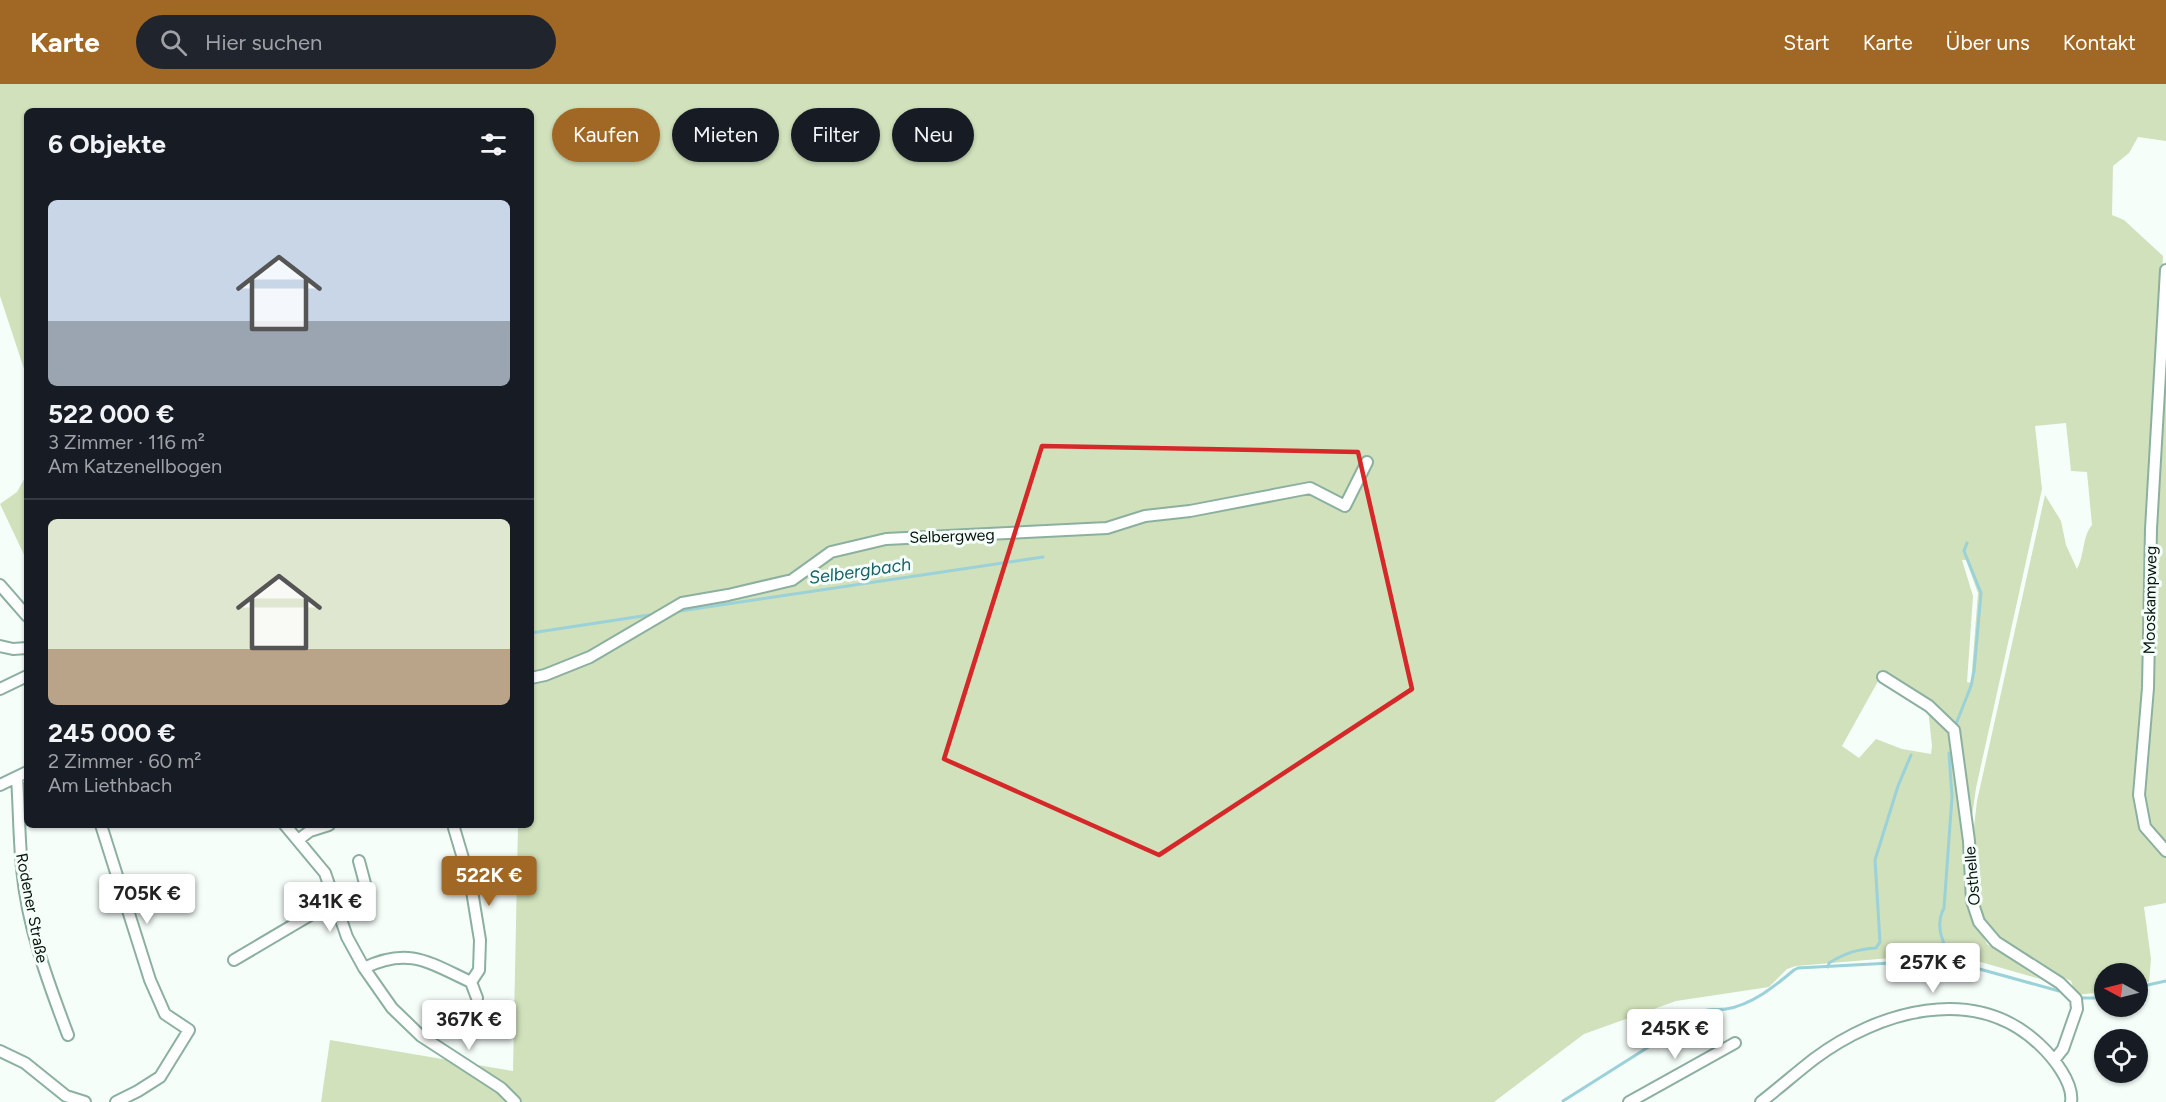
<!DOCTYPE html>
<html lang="de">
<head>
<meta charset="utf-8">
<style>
	:root { --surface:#171b24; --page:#20242c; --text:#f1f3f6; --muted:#9ea1a6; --line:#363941; --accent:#a06824 }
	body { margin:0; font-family:Figtree,sans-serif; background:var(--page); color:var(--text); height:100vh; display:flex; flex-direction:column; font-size:22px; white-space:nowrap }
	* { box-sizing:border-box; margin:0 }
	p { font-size:20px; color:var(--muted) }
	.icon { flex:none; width:33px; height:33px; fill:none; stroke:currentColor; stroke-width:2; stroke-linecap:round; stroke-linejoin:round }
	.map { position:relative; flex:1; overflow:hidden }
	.sheet { position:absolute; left:24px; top:24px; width:510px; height:720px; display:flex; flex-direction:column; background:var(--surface); border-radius:9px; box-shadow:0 2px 4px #0004 }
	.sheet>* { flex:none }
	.guide { position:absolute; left:552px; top:24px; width:570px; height:54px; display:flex; gap:12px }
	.needle { width:39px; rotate:277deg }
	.fabs { position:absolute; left:2094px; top:879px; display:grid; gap:12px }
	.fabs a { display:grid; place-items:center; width:54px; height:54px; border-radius:50%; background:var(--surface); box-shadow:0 2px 4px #0004; font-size:30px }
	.price { position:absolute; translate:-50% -51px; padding:0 14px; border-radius:6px; background:#fff; color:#222; font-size:20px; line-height:39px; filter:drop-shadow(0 2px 3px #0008) }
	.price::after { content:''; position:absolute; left:50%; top:36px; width:18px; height:14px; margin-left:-9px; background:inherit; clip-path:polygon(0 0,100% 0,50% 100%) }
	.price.current { background:var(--accent); color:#fff }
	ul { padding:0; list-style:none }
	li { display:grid; align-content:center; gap:12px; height:318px; padding:0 24px }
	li+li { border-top:2px solid var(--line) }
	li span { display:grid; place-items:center; height:186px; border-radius:9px; color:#555 }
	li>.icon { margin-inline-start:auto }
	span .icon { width:108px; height:108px; fill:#fffc; stroke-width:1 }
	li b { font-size:26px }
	h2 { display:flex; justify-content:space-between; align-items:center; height:72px; padding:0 24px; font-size:26px }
	.chip { padding:0 21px; border-radius:27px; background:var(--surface); box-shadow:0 2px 4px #0004; font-size:21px; line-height:54px }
	.chip.current { background:var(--accent); color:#fff }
	header { display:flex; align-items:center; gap:36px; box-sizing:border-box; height:84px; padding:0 30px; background:var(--accent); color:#fff }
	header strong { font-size:28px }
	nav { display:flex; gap:33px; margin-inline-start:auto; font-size:21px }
	.search { width:420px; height:54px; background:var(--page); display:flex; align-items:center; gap:15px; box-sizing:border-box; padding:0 21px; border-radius:33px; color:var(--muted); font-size:22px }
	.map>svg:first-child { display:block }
</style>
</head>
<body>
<header>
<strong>Karte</strong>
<div class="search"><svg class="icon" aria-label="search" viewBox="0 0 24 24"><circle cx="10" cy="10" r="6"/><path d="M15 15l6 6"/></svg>Hier suchen</div>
<nav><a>Start</a><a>Karte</a><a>Über uns</a><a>Kontakt</a></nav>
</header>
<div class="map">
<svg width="2166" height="1018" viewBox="0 0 2166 1018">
	<rect width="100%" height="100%" fill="#f6fefa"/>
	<path fill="#d0e1bb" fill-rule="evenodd" d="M 0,0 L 2166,0 L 2166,57 L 2138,53 L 2129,69 L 2113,82 L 2112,131 L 2124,136 L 2163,172 L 2155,358 L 2161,356 L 2166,223 L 2166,819 L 2144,823 L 2151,875 L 2149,898 L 2138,900 L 2138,890 L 2104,890 L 2104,908 L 2076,911 L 2071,897 C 2047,885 2020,874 1998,857 C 1963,829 1972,758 1977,717 L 2045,411 L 2061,437 L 2066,461 L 2077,485 C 2085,470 2082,453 2092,441 L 2087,388 L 2071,387 L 2066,339 L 2035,342 L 2042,405 L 1976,704 L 1970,746 L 1956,646 L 1931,619 L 1882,590 L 1842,662 L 1859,674 L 1876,655 L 1902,665 L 1931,670 L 1932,662 L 1928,624 L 1952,647 L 1967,758 L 1970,818 L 1977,840 L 1987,860 L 2040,895 L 1949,869 L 1796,882 L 1787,885 L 1769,903 L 1676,917 L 1584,950 L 1494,1018 L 321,1018 L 330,956 L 513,987 L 518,741 L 531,741 L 531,27 L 27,27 L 27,294 L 0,212 ZM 1962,476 L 1966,476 L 1978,509 L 1971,599 L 1967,598 L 1973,512 Z
		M 27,390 L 27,477 L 0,420 L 17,408 Z"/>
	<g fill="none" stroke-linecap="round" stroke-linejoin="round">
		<path stroke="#9bd1d8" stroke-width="3" d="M 680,527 L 1043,473
			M 531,549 L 649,531
			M 1956,640 L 1971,602 L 1974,587 L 1981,509 L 1964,467 L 1967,459
			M 1947,876 L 1949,872 C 1942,856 1935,841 1944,824 L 1952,713 L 1949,669
			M 1828,883 L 1829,879 C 1845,869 1858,865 1876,864 L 1880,858 L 1875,776 L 1898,702 L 1911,671
			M 2138,905 L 2143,902 L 2166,897
			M 2081,914 L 2104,914
			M 1563,1017 L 1707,926 C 1713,925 1720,926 1726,925 C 1752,921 1775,902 1794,886 L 1798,884 L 1947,876 L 2059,907"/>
		<g stroke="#8cb0a0" stroke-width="14">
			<path id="minor" d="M 2166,186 L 2151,445 L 2148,604 L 2139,711 L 2145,743 L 2166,767
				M 0,501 L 27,532
				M 0,562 L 13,565 L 27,564
				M 1883,593 L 1929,622 L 1954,646 L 1969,757 L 1972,817 L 1979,838 L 1996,858 L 2060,899 L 2076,915 L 2077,925 L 2063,965 L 2055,975
				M 531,594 L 545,591 L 590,573 L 682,519 L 728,511 L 792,496 L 831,468 L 886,455 L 1107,444 L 1145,432 L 1190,427 L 1310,404 L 1345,422 L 1367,378
				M 0,605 L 27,592
				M 17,693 C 19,723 19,754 22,784 C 27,842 48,898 68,951
				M 0,701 L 27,688
				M 101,741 L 150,896 L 165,930 L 189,946 L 160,993 L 138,1007 L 116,1018
				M 285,741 L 325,789 L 347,853 L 364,884 L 392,924 L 421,952 L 501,1004 L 515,1018
				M 454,744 L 471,801 L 480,856 L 479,886 L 471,898
				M 298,756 L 310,747 L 329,741
				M 234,876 L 334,817 L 367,807 L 359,777
				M 364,884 C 409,862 430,879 471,898 L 477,914
				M 0,967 L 25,979 L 66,1012 L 85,1018
				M 1629,1018 L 1735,959
				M 1761,1018 C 1779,1004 1796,989 1814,975 C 1878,927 1974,899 2039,960 C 2053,973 2074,999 2071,1018"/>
		</g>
		<use href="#minor" stroke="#fff" stroke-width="10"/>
	</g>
	<path fill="none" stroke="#d62828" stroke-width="4.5" stroke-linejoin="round" d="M 1042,362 L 1358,368 L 1412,605 L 1159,771 L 944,675 Z"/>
	<g text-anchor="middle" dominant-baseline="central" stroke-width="6" stroke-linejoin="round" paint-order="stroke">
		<g font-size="16" fill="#07150f" stroke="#f6fefa">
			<text transform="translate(952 452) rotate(-2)">Selbergweg</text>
			<text transform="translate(2150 516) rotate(-89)">Mooskampweg</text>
			<text transform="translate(1972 792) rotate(-95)">Osthelle</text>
			<text transform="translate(32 824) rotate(79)">Rodener Straße</text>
		</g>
		<g font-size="18" font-style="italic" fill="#19626a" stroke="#f6fefa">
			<text transform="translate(860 487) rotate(-8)">Selbergbach</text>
		</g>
	</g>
</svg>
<div class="fabs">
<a><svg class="needle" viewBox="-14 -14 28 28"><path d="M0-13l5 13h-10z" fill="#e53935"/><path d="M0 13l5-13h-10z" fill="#9ea1a6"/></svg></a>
<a><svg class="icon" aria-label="locate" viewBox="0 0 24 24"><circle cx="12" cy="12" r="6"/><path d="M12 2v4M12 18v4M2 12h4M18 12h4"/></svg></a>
</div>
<b class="price current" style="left:489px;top:823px">522K €</b>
<b class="price" style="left:147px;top:841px">705K €</b>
<b class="price" style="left:330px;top:849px">341K €</b>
<b class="price" style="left:1933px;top:910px">257K €</b>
<b class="price" style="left:469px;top:967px">367K €</b>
<b class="price" style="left:1675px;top:976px">245K €</b>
<div class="guide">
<a class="chip current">Kaufen</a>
<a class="chip">Mieten</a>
<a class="chip">Filter</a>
<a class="chip">Neu</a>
</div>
<section class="sheet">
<h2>6 Objekte<svg class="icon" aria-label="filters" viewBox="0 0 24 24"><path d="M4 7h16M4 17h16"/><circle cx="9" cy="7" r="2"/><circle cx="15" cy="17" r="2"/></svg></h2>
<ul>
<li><span style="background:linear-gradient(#c9d6e8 65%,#9aa5b1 0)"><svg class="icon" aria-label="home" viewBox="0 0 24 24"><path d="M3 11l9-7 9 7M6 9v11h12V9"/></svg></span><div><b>522 000 €</b><p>3 Zimmer · 116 m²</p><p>Am Katzenellbogen</p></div></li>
<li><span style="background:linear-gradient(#dfe7d0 70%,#b9a48a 0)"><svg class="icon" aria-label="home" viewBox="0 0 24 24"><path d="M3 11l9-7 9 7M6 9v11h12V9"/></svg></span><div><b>245 000 €</b><p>2 Zimmer · 60 m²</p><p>Am Liethbach</p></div></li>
</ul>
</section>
</div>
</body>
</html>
